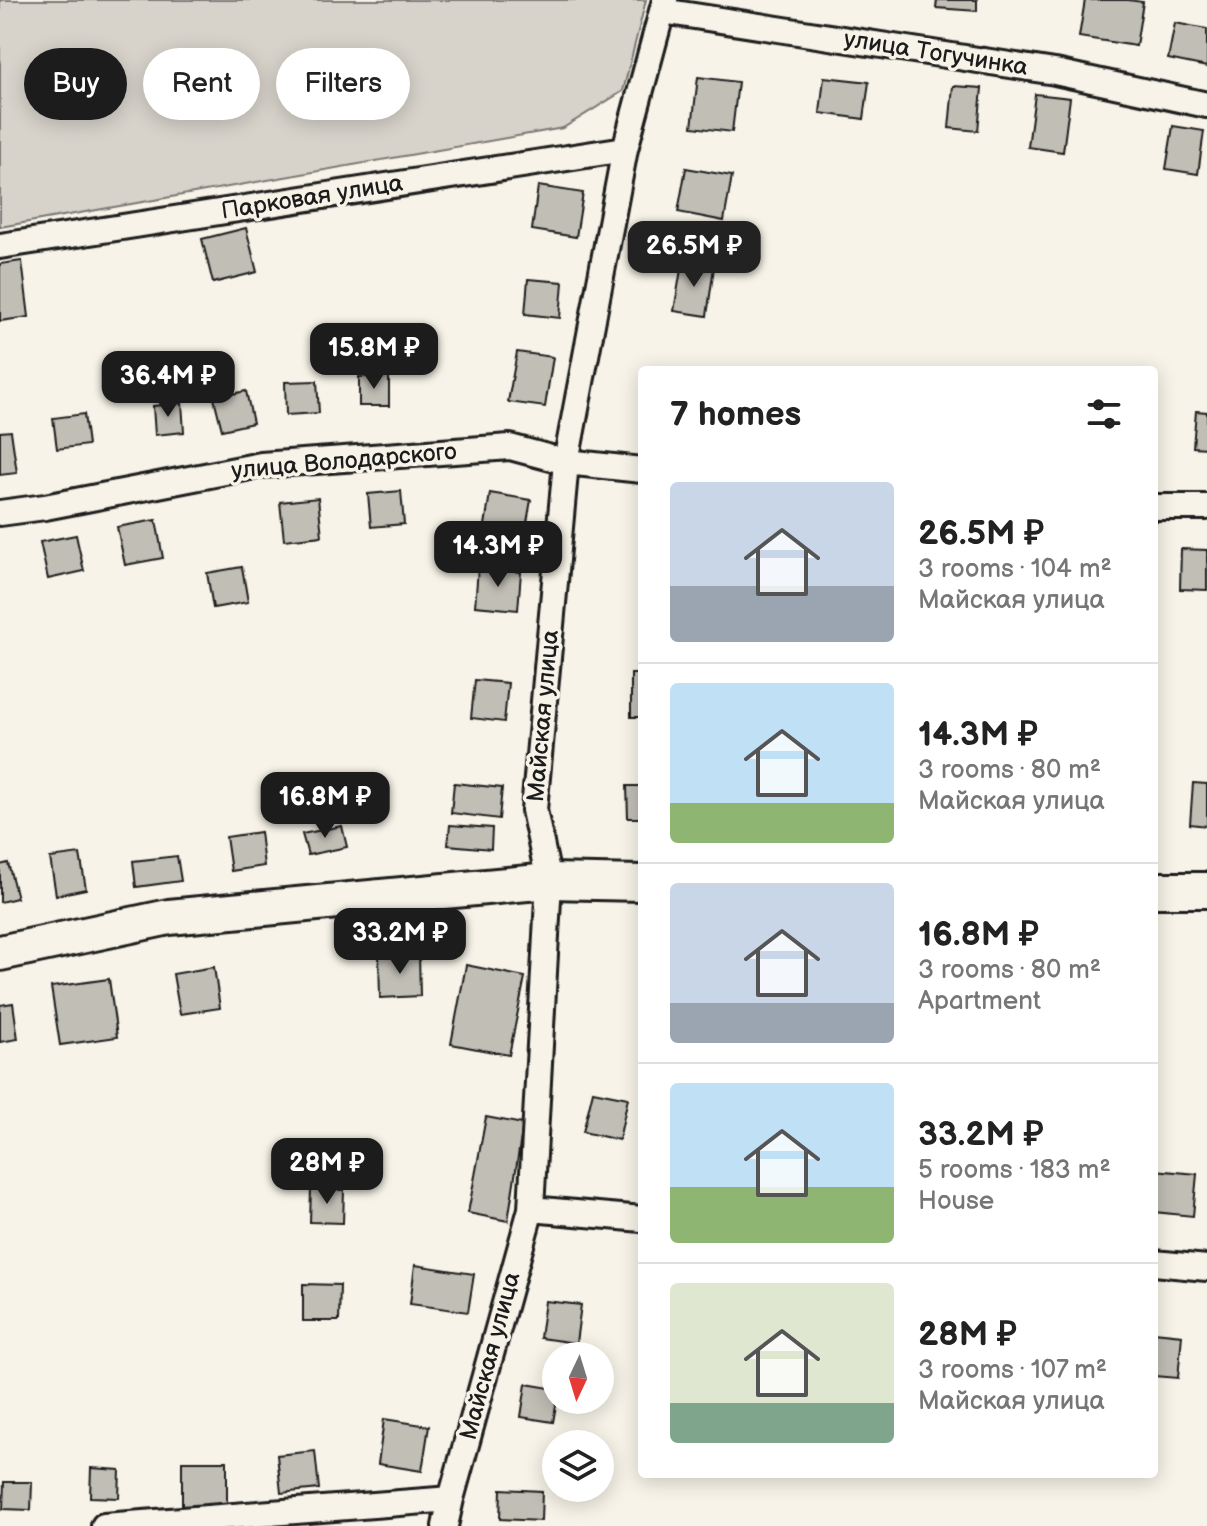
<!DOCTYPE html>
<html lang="en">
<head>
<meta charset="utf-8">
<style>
	:root { --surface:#fff; --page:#f2f2f2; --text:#222; --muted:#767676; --line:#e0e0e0; --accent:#1c1c1c }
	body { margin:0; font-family:"Balsamiq Sans",sans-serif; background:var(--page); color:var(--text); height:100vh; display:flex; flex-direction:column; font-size:30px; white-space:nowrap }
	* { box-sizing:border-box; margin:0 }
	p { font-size:26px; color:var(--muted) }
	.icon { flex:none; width:44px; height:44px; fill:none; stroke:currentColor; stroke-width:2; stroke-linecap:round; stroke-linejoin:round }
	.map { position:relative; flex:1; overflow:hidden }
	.sheet { position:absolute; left:638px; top:366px; width:520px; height:1112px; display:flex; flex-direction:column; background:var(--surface); border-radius:8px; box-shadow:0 4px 20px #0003 }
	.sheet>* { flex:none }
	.banner { position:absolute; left:24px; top:48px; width:494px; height:72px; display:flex; gap:16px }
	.needle { width:52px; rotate:184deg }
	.buttons { position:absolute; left:542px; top:1342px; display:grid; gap:16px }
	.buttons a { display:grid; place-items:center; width:72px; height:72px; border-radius:50%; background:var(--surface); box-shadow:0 4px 20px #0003; font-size:40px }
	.price { position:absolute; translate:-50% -68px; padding:0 18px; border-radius:16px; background:var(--accent); color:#fff; font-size:26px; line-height:52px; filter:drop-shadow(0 2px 4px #0008) }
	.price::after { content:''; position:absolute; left:50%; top:48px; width:24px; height:18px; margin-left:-12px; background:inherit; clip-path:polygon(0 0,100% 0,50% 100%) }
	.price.selected { background:#222; color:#fff }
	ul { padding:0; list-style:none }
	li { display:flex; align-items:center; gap:24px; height:200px; padding:0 32px }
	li+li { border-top:2px solid var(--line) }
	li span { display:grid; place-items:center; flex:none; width:224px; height:160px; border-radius:8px; color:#555 }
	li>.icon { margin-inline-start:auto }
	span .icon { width:96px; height:96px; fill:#fffc; stroke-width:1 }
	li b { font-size:34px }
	h2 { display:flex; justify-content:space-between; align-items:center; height:96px; padding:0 32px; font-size:34px }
	.chip { padding:0 28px; border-radius:36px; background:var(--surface); box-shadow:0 4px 20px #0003; font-size:28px; line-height:72px }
	.chip.selected { background:var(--accent); color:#fff }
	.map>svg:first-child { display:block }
</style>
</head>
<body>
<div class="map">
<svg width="1207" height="1526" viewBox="0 0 1207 1526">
	<rect width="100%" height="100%" fill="#f7f3e8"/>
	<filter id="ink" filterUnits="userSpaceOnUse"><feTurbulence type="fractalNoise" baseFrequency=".0125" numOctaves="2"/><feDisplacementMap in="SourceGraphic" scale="16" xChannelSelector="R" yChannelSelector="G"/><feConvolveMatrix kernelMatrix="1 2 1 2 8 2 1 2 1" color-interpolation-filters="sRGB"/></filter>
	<g filter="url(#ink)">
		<path fill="#d7d3cb" stroke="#7a7874" stroke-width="2" d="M 0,0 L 646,0 L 623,91 L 563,128 L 0,227 Z"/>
		<path fill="#c0beb5" stroke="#1c1c1c" stroke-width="2" d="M 937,0 L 977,0 L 977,11 L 936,8 Z
			M 1085,0 L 1128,0 L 1143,2 L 1136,46 L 1079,37 Z
			M 1175,23 L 1207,29 L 1207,67 L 1168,59 Z
			M 698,77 L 738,82 L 732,132 L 692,127 Z
			M 824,77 L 869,82 L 864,119 L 820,113 Z
			M 953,86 L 982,88 L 978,131 L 949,128 Z
			M 1035,94 L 1070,98 L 1063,152 L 1028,147 Z
			M 1173,126 L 1204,131 L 1198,174 L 1166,169 Z
			M 686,168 L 732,176 L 724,221 L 678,212 Z
			M 538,186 L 583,193 L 576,237 L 532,230 Z
			M 246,228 L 257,272 L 213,283 L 202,239 Z
			M 22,261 L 29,317 L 0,321 L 0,264 Z
			M 682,263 L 714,267 L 707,316 L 674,311 Z
			M 528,279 L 563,282 L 560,318 L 525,314 Z
			M 517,352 L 553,357 L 545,407 L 508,402 Z
			M 389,376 L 389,406 L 359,406 L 359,377 Z
			M 317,381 L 319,413 L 286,415 L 285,382 Z
			M 246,391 L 253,423 L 222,430 L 214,398 Z
			M 182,403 L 184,432 L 155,435 L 153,406 Z
			M 1196,411 L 1207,412 L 1207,448 L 1193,447 Z
			M 84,414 L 88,445 L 57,449 L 53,418 Z
			M 11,431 L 17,473 L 0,475 L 0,432 Z
			M 401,491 L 404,524 L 371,527 L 368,494 Z
			M 490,493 L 531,500 L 524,539 L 484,532 Z
			M 318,498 L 322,536 L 284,540 L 280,502 Z
			M 156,520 L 163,558 L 125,565 L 117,527 Z
			M 76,535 L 84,571 L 48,579 L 40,542 Z
			M 1181,549 L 1207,550 L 1207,590 L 1180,589 Z
			M 242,567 L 248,602 L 213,608 L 207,573 Z
			M 478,568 L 521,572 L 518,610 L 475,606 Z
			M 631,674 L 642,674 L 642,717 L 631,717 Z
			M 475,680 L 508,683 L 504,722 L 471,718 Z
			M 454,783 L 502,788 L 499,819 L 451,813 Z
			M 1193,783 L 1207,784 L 1207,826 L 1190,824 Z
			M 627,786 L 642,786 L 642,818 L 628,818 Z
			M 450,825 L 492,828 L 491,849 L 448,845 Z
			M 342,826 L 347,847 L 308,855 L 302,834 Z
			M 260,832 L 264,866 L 231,871 L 226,837 Z
			M 80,854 L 86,889 L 56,895 L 50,858 Z
			M 177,856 L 181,881 L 136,887 L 133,861 Z
			M 8,863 L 17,898 L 0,902 L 0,865 Z
			M 419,953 L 420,996 L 380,998 L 379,955 Z
			M 466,965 L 525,977 L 509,1055 L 451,1044 Z
			M 214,967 L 220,1008 L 180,1014 L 173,974 Z
			M 109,979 L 117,1037 L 60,1045 L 51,987 Z
			M 13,1003 L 18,1039 L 0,1042 L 0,1005 Z
			M 593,1091 L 628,1098 L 619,1140 L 583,1132 Z
			M 486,1117 L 523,1124 L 508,1221 L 468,1213 Z
			M 1154,1170 L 1197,1174 L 1193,1216 L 1154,1212 Z
			M 311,1189 L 344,1190 L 343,1223 L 310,1222 Z
			M 415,1265 L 474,1274 L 468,1312 L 410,1304 Z
			M 303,1284 L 340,1285 L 339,1321 L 303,1321 Z
			M 545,1301 L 581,1305 L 576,1343 L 540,1338 Z
			M 1154,1332 L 1182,1335 L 1178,1378 L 1154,1376 Z
			M 526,1384 L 556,1389 L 557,1400 L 553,1422 L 521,1417 Z
			M 384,1419 L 429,1426 L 422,1471 L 378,1464 Z
			M 315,1451 L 319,1489 L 281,1493 L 277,1455 Z
			M 182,1461 L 227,1461 L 227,1506 L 182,1506 Z
			M 91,1468 L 120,1470 L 119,1498 L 90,1497 Z
			M 4,1482 L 32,1482 L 31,1510 L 3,1509 Z
			M 501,1489 L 542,1491 L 541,1521 L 500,1519 Z"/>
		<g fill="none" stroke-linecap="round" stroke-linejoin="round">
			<g stroke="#1c1c1c" stroke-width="30">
				<path id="street" d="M 662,11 L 1055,72 L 1207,105
					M 0,246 L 625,149
					M 1154,507 L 1207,507
					M 0,513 L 45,507 L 261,465 L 510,447 L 566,462 L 642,470
					M 531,1209 L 642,1219
					M 1154,1263 L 1207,1268
					M 104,1526 L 451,1499
					M 445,1526 L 451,1499 L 531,1209 L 549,881 L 534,810 L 566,462 L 625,149 L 665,0"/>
			</g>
			<g stroke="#1c1c1c" stroke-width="40">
				<path id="secondary" d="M 1154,890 L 1207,890
					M 0,953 L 169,917 L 549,881 L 642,883"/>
			</g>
			<use href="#street" stroke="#f7f3e8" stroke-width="24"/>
			<use href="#secondary" stroke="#f7f3e8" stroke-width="34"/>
		</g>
	</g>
	<g text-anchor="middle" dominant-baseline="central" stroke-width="7" stroke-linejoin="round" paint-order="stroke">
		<g font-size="24" fill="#1c1c1c" stroke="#f7f3e8">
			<text transform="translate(936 53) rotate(9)">улица Тогучинка</text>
			<text transform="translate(312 197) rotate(-9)">Парковая улица</text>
			<text transform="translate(344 461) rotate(-5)">улица Володарского</text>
			<text transform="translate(543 716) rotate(-85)">Майская улица</text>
			<text transform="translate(490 1356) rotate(-75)">Майская улица</text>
		</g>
	</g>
</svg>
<div class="buttons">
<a><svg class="needle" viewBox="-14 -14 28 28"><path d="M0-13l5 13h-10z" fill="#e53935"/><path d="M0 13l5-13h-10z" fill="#767676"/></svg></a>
<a><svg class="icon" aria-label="layers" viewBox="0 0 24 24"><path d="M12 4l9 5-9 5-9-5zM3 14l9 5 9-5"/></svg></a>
</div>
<b class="price selected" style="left:694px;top:289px">26.5M ₽</b>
<b class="price" style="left:374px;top:391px">15.8M ₽</b>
<b class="price" style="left:168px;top:419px">36.4M ₽</b>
<b class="price" style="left:498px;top:589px">14.3M ₽</b>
<b class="price" style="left:325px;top:840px">16.8M ₽</b>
<b class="price" style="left:400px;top:976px">33.2M ₽</b>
<b class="price" style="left:327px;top:1206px">28M ₽</b>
<div class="banner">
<a class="chip selected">Buy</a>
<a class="chip">Rent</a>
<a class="chip">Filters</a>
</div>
<section class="sheet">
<h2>7 homes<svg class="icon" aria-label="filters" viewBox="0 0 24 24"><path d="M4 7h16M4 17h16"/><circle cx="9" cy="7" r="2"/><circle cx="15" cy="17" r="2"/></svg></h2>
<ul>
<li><span style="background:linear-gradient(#c9d6e8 65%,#9aa5b1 0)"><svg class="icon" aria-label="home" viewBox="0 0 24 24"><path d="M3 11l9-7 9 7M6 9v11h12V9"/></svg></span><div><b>26.5M ₽</b><p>3 rooms · 104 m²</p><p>Майская улица</p></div></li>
<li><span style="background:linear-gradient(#bfe0f5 75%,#8fb573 0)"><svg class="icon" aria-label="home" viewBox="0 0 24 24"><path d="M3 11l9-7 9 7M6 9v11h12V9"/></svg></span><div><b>14.3M ₽</b><p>3 rooms · 80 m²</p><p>Майская улица</p></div></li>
<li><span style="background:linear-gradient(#c9d6e8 75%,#9aa5b1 0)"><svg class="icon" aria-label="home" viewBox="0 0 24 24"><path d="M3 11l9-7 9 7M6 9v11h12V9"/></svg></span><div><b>16.8M ₽</b><p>3 rooms · 80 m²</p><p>Apartment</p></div></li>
<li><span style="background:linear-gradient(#bfe0f5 65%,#8fb573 0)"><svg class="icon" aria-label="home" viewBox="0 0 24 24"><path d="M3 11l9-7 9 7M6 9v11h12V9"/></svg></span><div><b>33.2M ₽</b><p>5 rooms · 183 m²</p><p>House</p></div></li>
<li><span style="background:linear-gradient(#dfe7d0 75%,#7fa58c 0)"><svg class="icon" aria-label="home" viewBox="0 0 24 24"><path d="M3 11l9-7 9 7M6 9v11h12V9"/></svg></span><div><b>28M ₽</b><p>3 rooms · 107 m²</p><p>Майская улица</p></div></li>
</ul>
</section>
</div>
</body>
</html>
